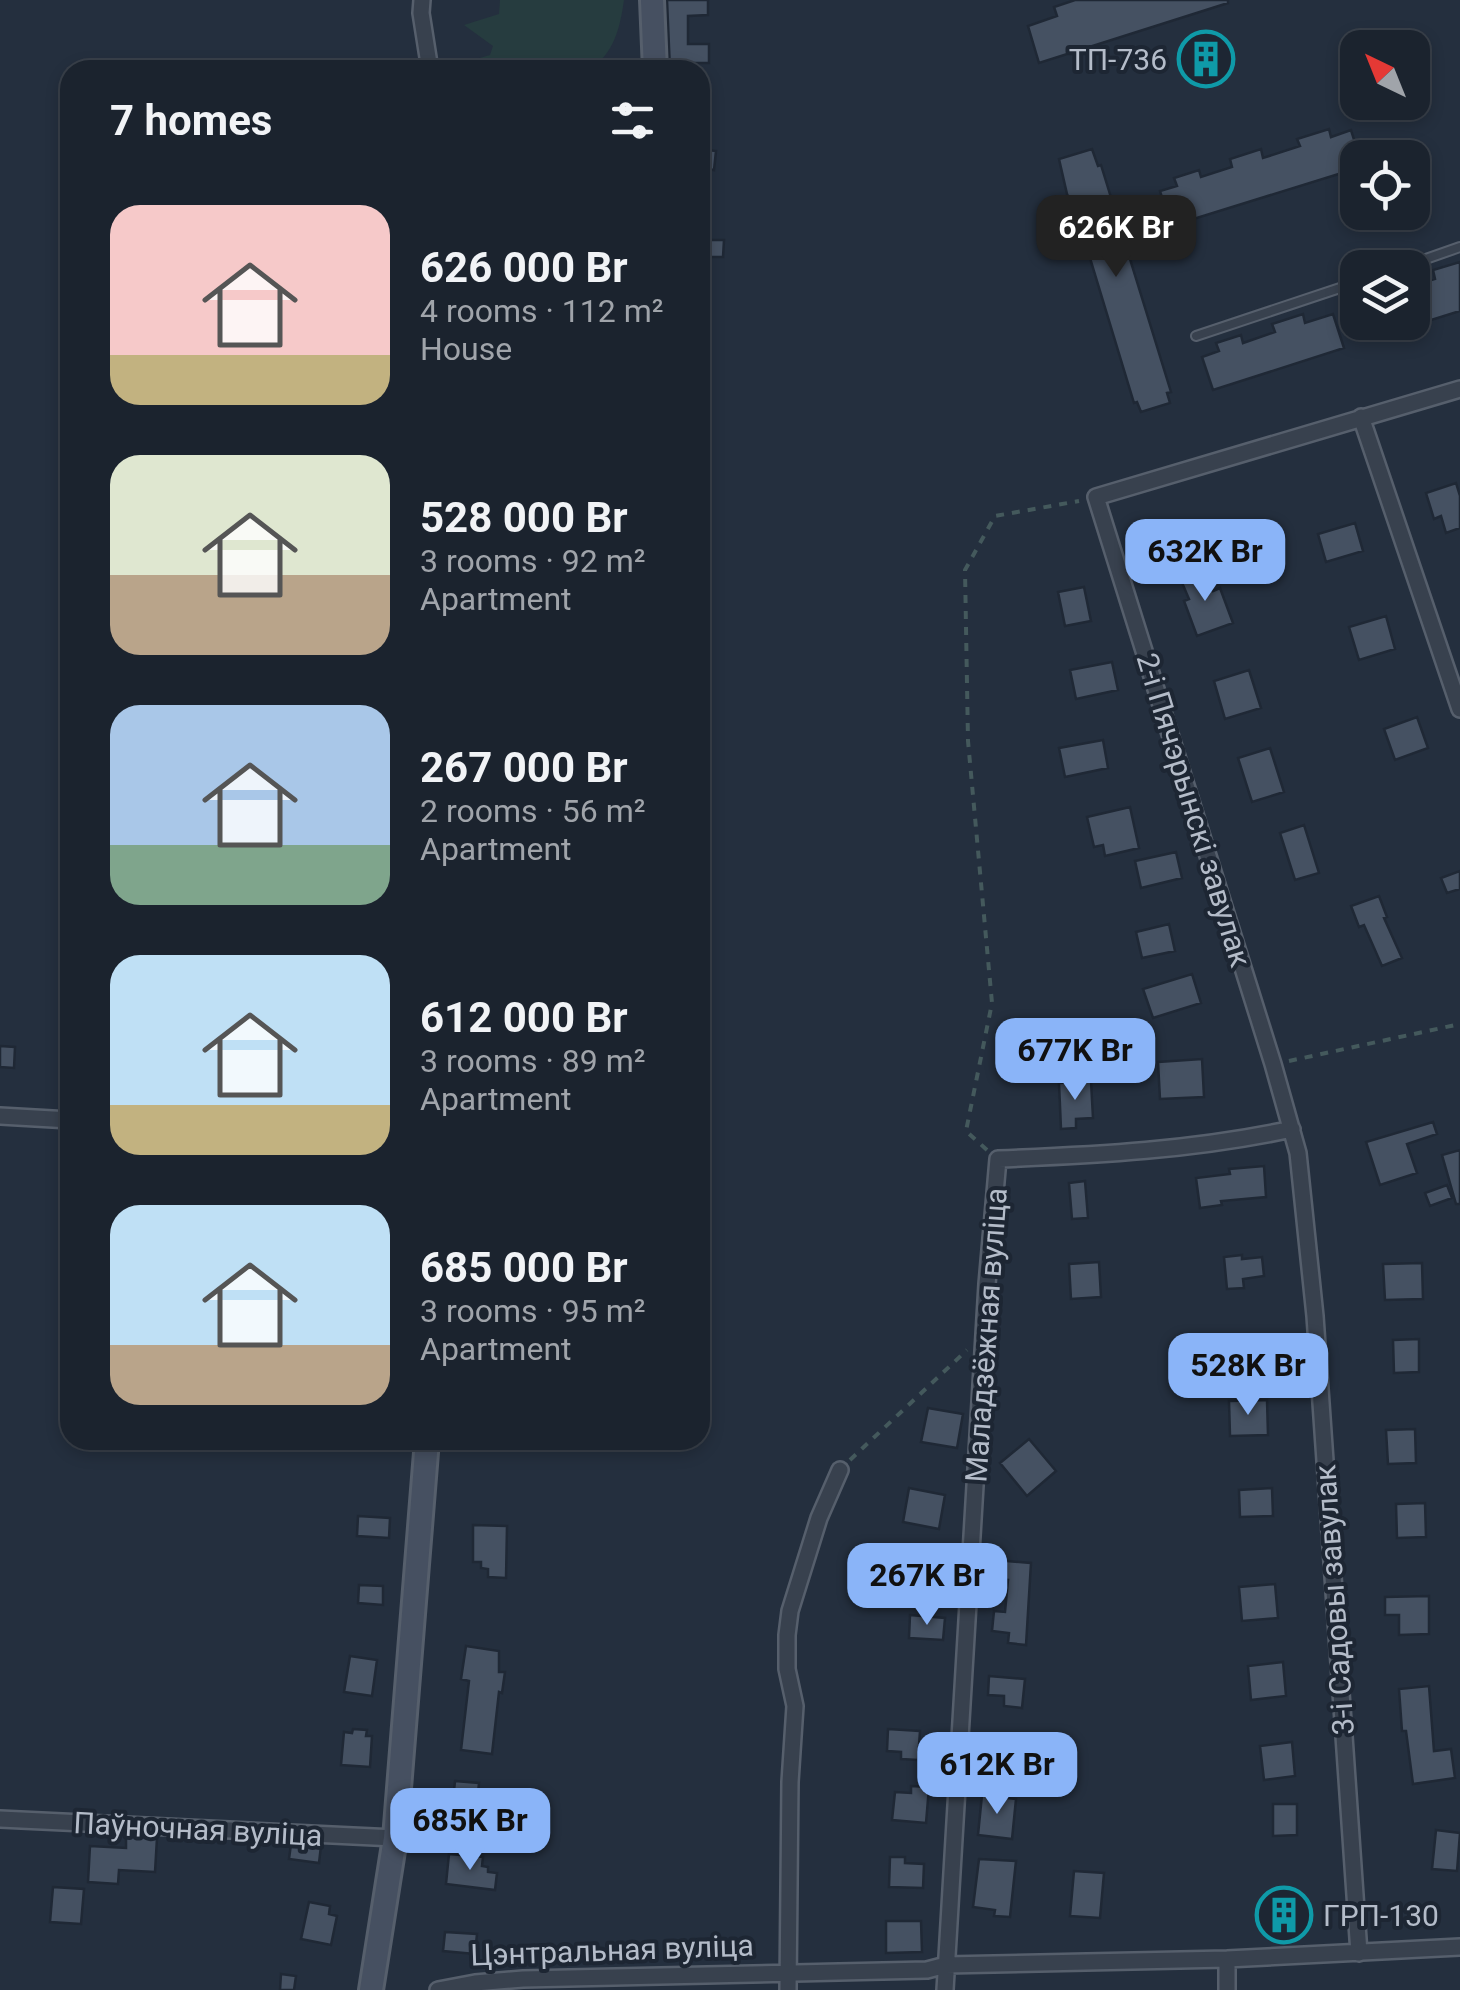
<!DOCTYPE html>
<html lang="en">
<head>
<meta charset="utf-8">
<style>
	:root { --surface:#1b232e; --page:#242b36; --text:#f1f3f6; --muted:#a0a4aa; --line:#39404a; --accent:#8ab4f8 }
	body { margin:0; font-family:Roboto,sans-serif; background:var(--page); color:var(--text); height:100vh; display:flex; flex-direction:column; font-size:38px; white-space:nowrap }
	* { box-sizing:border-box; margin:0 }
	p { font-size:32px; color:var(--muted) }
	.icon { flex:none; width:55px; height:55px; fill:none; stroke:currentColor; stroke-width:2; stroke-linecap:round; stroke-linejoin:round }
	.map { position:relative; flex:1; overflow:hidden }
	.side { position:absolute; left:60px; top:60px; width:650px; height:1390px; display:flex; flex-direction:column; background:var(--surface); border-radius:30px; box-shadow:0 5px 15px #0003,0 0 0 2px var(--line) }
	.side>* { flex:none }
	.needle { width:65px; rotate:317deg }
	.tools { position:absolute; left:1340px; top:30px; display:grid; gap:20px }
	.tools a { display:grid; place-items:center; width:90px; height:90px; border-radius:20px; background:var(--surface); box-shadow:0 5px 15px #0003,0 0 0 2px var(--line); font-size:50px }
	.price { position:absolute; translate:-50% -85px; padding:0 22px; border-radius:20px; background:var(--accent); color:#111; font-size:32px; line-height:65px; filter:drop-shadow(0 2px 5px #0008) }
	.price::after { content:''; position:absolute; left:50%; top:60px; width:30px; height:22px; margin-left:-15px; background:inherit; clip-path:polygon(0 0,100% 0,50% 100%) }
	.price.current { background:#222; color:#fff }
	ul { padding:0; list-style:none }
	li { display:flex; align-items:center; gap:30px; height:250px; padding:0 50px }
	li span { display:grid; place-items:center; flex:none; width:280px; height:200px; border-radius:30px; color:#555 }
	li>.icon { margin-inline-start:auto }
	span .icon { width:120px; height:120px; fill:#fffc; stroke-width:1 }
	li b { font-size:42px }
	h2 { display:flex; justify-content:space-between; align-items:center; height:120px; padding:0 50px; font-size:42px }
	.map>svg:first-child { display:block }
</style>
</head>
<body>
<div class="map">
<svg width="1460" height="1990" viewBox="0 0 1460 1990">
	<rect width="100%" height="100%" fill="#242f3e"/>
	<path fill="#263c3f" d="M 500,0 L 624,0 C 620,28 614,54 589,70 L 458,70 L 466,62 L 490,55 L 493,46 L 464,25 L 499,14 Z"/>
	<path fill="#455162" stroke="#1f2835" stroke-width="2.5" d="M 667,0 L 708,0 L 708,15 L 688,16 L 688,44 L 709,44 L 709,63 L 688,63 L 688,70 L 670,70 Z
		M 1075,0 L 1228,0 L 1228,3 L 1039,63 L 1028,26 L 1057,16 L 1054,7 Z
		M 1214,46 L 1221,65 L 1198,73 L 1192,54 Z
		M 1329,129 L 1331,137 L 1351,130 L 1358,152 L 1358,168 L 1171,226 L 1160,191 L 1177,186 L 1174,178 L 1199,170 L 1201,177 L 1232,167 L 1230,159 L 1261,149 L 1263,158 L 1300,146 L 1297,139 Z
		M 700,149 L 716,151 L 714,170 L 700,168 Z
		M 1092,149 L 1098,166 L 1101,165 L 1171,392 L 1167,393 L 1170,403 L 1141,412 L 1137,402 L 1134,403 L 1076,212 L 1067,194 L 1059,159 Z
		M 700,240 L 724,240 L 723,257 L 700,257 Z
		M 1460,262 L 1460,311 L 1412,326 L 1412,286 L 1435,279 L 1433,270 Z
		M 1303,314 L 1305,323 L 1333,314 L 1344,348 L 1213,390 L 1202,357 L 1219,351 L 1216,343 L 1241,335 L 1243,343 L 1275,332 L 1272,324 Z
		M 1456,483 L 1460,496 L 1460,528 L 1446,533 L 1441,516 L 1434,519 L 1426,493 Z
		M 1355,523 L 1363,551 L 1326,562 L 1318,534 Z
		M 1203,568 L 1213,591 L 1220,588 L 1233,623 L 1197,636 L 1184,601 L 1189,599 L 1180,578 Z
		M 1084,587 L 1091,621 L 1065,626 L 1058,592 Z
		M 1386,616 L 1395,649 L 1359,660 L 1349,627 Z
		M 1112,662 L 1118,690 L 1076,699 L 1070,670 Z
		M 1249,670 L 1261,708 L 1225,719 L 1214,681 Z
		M 1417,717 L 1428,748 L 1395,760 L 1384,729 Z
		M 1103,740 L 1108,768 L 1065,777 L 1059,748 Z
		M 1270,748 L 1284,792 L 1252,802 L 1238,758 Z
		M 1130,807 L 1139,848 L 1105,856 L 1103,845 L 1094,847 L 1087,817 Z
		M 1304,825 L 1319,873 L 1295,880 L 1280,833 Z
		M 1176,852 L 1182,878 L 1141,888 L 1135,861 Z
		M 1460,871 L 1460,889 L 1447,893 L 1441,878 Z
		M 1379,896 L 1387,917 L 1384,918 L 1402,958 L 1382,966 L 1364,925 L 1359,927 L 1351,906 Z
		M 1169,924 L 1175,951 L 1142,958 L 1136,932 Z
		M 1192,974 L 1201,1003 L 1153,1018 L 1143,989 Z
		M 0,1046 L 15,1047 L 14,1068 L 0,1067 Z
		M 1202,1059 L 1204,1097 L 1160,1099 L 1158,1062 Z
		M 1091,1081 L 1093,1118 L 1076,1119 L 1076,1128 L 1061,1129 L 1059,1083 Z
		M 1433,1122 L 1437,1134 L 1407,1144 L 1417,1173 L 1380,1185 L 1366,1142 Z
		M 1460,1150 L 1460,1204 L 1456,1204 L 1442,1155 Z
		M 1264,1166 L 1266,1197 L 1221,1201 L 1222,1205 L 1200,1208 L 1196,1178 L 1230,1174 L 1229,1169 Z
		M 1085,1181 L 1088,1218 L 1072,1219 L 1069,1183 Z
		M 1447,1185 L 1452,1198 L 1430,1206 L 1425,1193 Z
		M 1242,1255 L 1242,1259 L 1262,1257 L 1264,1276 L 1243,1279 L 1244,1288 L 1227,1289 L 1224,1257 Z
		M 1099,1262 L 1101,1297 L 1071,1299 L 1069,1264 Z
		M 1422,1263 L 1423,1299 L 1385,1300 L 1383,1264 Z
		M 1419,1339 L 1419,1372 L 1394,1373 L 1393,1340 Z
		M 1267,1400 L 1268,1435 L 1230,1436 L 1229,1401 Z
		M 928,1408 L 963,1414 L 957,1448 L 921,1442 Z
		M 1415,1429 L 1416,1463 L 1388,1464 L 1386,1430 Z
		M 1029,1439 L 1056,1471 L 1027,1496 L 1000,1463 Z
		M 909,1488 L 945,1495 L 939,1529 L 903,1522 Z
		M 1272,1488 L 1273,1516 L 1240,1517 L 1239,1490 Z
		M 1425,1503 L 1426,1537 L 1397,1538 L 1396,1504 Z
		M 358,1516 L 390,1518 L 389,1538 L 357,1536 Z
		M 473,1525 L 507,1526 L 506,1578 L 488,1577 L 488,1569 L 481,1568 L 481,1562 L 473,1562 Z
		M 995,1560 L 1031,1563 L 1026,1645 L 1008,1643 L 1009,1633 L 992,1631 L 994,1611 L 1005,1612 L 1008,1580 L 994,1579 Z
		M 1275,1584 L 1278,1618 L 1242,1621 L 1239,1587 Z
		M 359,1585 L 383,1586 L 383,1605 L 358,1603 Z
		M 1429,1596 L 1429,1634 L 1399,1635 L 1399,1615 L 1385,1615 L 1385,1597 Z
		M 910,1615 L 945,1618 L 943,1640 L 909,1638 Z
		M 466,1646 L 499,1651 L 499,1672 L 505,1672 L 502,1693 L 499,1692 L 492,1754 L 461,1750 L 469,1681 L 461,1679 Z
		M 350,1656 L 377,1660 L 372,1696 L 344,1692 Z
		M 1283,1662 L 1286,1696 L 1251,1700 L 1248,1666 Z
		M 989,1676 L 1025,1679 L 1022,1708 L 1004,1706 L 1004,1696 L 988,1695 Z
		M 1429,1686 L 1434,1751 L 1451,1749 L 1455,1778 L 1413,1784 L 1406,1731 L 1402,1731 L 1399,1689 Z
		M 353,1729 L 367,1730 L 366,1736 L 372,1736 L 370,1767 L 341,1765 L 344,1732 L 352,1733 Z
		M 888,1729 L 920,1731 L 918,1760 L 901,1759 L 901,1752 L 887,1751 Z
		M 985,1735 L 1020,1738 L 1018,1767 L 983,1764 Z
		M 1292,1742 L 1295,1776 L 1264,1780 L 1260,1746 Z
		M 455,1781 L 479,1783 L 477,1803 L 467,1802 L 467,1809 L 452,1808 Z
		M 911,1786 L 929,1787 L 926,1823 L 892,1820 L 895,1792 L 911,1793 Z
		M 982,1795 L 1016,1799 L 1012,1839 L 978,1835 Z
		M 1273,1804 L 1297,1804 L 1297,1835 L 1273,1836 Z
		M 1436,1830 L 1460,1833 L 1457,1871 L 1432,1869 Z
		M 126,1836 L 157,1838 L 155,1872 L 119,1870 L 118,1884 L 88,1882 L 90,1846 L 126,1848 Z
		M 291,1844 L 321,1846 L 319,1863 L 289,1859 Z
		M 449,1854 L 483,1857 L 482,1866 L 488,1867 L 488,1872 L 497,1873 L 495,1890 L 446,1884 Z
		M 890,1857 L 905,1857 L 905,1863 L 924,1864 L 923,1888 L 889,1887 Z
		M 979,1859 L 1016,1861 L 1010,1917 L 994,1916 L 995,1910 L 973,1907 Z
		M 1074,1871 L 1104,1873 L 1100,1918 L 1070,1916 Z
		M 53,1887 L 84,1889 L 81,1924 L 50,1922 Z
		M 309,1902 L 330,1906 L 329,1914 L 337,1916 L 331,1945 L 301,1939 Z
		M 1299,1902 L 1301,1926 L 1268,1929 L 1266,1905 Z
		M 886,1921 L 921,1921 L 922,1952 L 886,1953 Z
		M 445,1932 L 477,1934 L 475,1954 L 443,1951 Z
		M 281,1974 L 296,1976 L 294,1990 L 280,1990 Z"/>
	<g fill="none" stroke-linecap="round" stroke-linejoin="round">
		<g stroke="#565f6c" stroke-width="12">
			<path id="lane" d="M 1400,268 L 1460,247
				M 1196,336 L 1358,282"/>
		</g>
		<g stroke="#565f6c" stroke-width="20">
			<path id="street" d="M 422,0 L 421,13 L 430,70
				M 1361,417 L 1460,709
				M 0,1116 L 70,1120
				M 0,1819 L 395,1838
				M 1359,1953 L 1315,1316 L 1298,1153 L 1273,1064 L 1096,497 L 1460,389
				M 438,1990 L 475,1983 L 523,1979 L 927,1970 L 946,1965 L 1227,1959 L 1460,1947
				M 788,1990 L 790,1782 L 795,1706 L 787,1669 L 787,1635 L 790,1611 L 819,1518 L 840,1470
				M 945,1990 L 987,1284 L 998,1159 C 1098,1155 1194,1150 1292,1129
				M 1227,1990 L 1227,1959"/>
		</g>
		<g stroke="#565f6c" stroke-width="28">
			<path id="secondary" d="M 652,0 L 655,70
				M 371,1990 L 395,1838 L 427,1440"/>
		</g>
		<path stroke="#44595c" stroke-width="4" stroke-dasharray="8 8" stroke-linecap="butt" d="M 1289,1061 L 1460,1024
			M 987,1150 L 966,1131 L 992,1003 L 968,741 L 965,570 L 995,516 L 1079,501
			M 850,1460 L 967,1350"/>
		<use href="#lane" stroke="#38414e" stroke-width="8"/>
		<use href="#street" stroke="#38414e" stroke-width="15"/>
		<use href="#secondary" stroke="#465061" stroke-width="22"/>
	</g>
	<defs>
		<g id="building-ring" transform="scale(2.875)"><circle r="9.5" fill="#1d2633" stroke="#0f9aa8" stroke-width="1.5"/><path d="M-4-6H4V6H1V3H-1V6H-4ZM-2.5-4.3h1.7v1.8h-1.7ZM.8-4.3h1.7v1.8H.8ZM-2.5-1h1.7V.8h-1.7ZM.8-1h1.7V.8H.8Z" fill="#0f9aa8"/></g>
	</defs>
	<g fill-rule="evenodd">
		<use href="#building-ring" x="1206" y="59"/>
		<use href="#building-ring" x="1284" y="1915"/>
	</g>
	<g text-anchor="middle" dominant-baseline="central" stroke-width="8" stroke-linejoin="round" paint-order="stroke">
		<g font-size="30" fill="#b4bcc9" stroke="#1d2633" text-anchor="end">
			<text x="1167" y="59">ТП-736</text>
			<text x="1323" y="1915" text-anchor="start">ГРП-130</text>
		</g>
		<g font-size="30" fill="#b4bcc9" stroke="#1d2633">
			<text transform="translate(1194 810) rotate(73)">2-і Пячэрынскі завулак</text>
			<text transform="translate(986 1335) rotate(-86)">Маладзёжная вуліца</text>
			<text transform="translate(1334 1600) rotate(-94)">3-і Садовы завулак</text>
			<text transform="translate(198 1829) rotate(3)">Паўночная вуліца</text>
			<text transform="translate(612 1950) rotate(-2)">Цэнтральная вуліца</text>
		</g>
	</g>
</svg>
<div class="tools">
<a><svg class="needle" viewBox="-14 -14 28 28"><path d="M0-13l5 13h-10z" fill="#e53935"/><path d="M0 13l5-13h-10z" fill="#a0a4aa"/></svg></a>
<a><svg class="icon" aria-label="locate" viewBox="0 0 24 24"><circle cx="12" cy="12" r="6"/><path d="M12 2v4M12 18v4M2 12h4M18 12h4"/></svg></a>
<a><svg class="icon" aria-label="layers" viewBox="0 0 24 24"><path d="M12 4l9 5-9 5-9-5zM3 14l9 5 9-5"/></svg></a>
</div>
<b class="price current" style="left:1116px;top:280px">626K Br</b>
<b class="price" style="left:1205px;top:604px">632K Br</b>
<b class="price" style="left:1075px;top:1103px">677K Br</b>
<b class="price" style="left:1248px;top:1418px">528K Br</b>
<b class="price" style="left:927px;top:1628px">267K Br</b>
<b class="price" style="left:997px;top:1817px">612K Br</b>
<b class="price" style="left:470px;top:1873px">685K Br</b>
<section class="side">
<h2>7 homes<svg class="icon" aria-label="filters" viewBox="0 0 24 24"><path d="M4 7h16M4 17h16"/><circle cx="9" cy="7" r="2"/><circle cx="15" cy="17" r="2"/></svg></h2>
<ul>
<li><span style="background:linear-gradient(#f6c9c9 75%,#c2b280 0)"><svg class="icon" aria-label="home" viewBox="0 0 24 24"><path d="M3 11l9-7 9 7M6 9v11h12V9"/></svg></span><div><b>626 000 Br</b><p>4 rooms · 112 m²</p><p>House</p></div></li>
<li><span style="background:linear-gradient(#dfe7d0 60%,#b9a48a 0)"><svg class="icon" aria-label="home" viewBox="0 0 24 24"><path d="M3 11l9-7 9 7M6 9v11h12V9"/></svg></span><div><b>528 000 Br</b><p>3 rooms · 92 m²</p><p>Apartment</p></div></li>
<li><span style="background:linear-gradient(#a9c7e8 70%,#7fa58c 0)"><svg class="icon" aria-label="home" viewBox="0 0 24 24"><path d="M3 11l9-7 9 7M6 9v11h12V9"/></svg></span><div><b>267 000 Br</b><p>2 rooms · 56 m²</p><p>Apartment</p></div></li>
<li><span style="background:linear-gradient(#bfe0f5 75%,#c2b280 0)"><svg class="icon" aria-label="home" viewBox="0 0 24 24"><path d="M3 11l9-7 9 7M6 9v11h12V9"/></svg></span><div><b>612 000 Br</b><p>3 rooms · 89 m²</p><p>Apartment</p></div></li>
<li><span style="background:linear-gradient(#bfe0f5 70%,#b9a48a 0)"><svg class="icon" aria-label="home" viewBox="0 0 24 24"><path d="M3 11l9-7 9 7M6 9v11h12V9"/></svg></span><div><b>685 000 Br</b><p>3 rooms · 95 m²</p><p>Apartment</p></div></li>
</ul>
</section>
</div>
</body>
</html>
